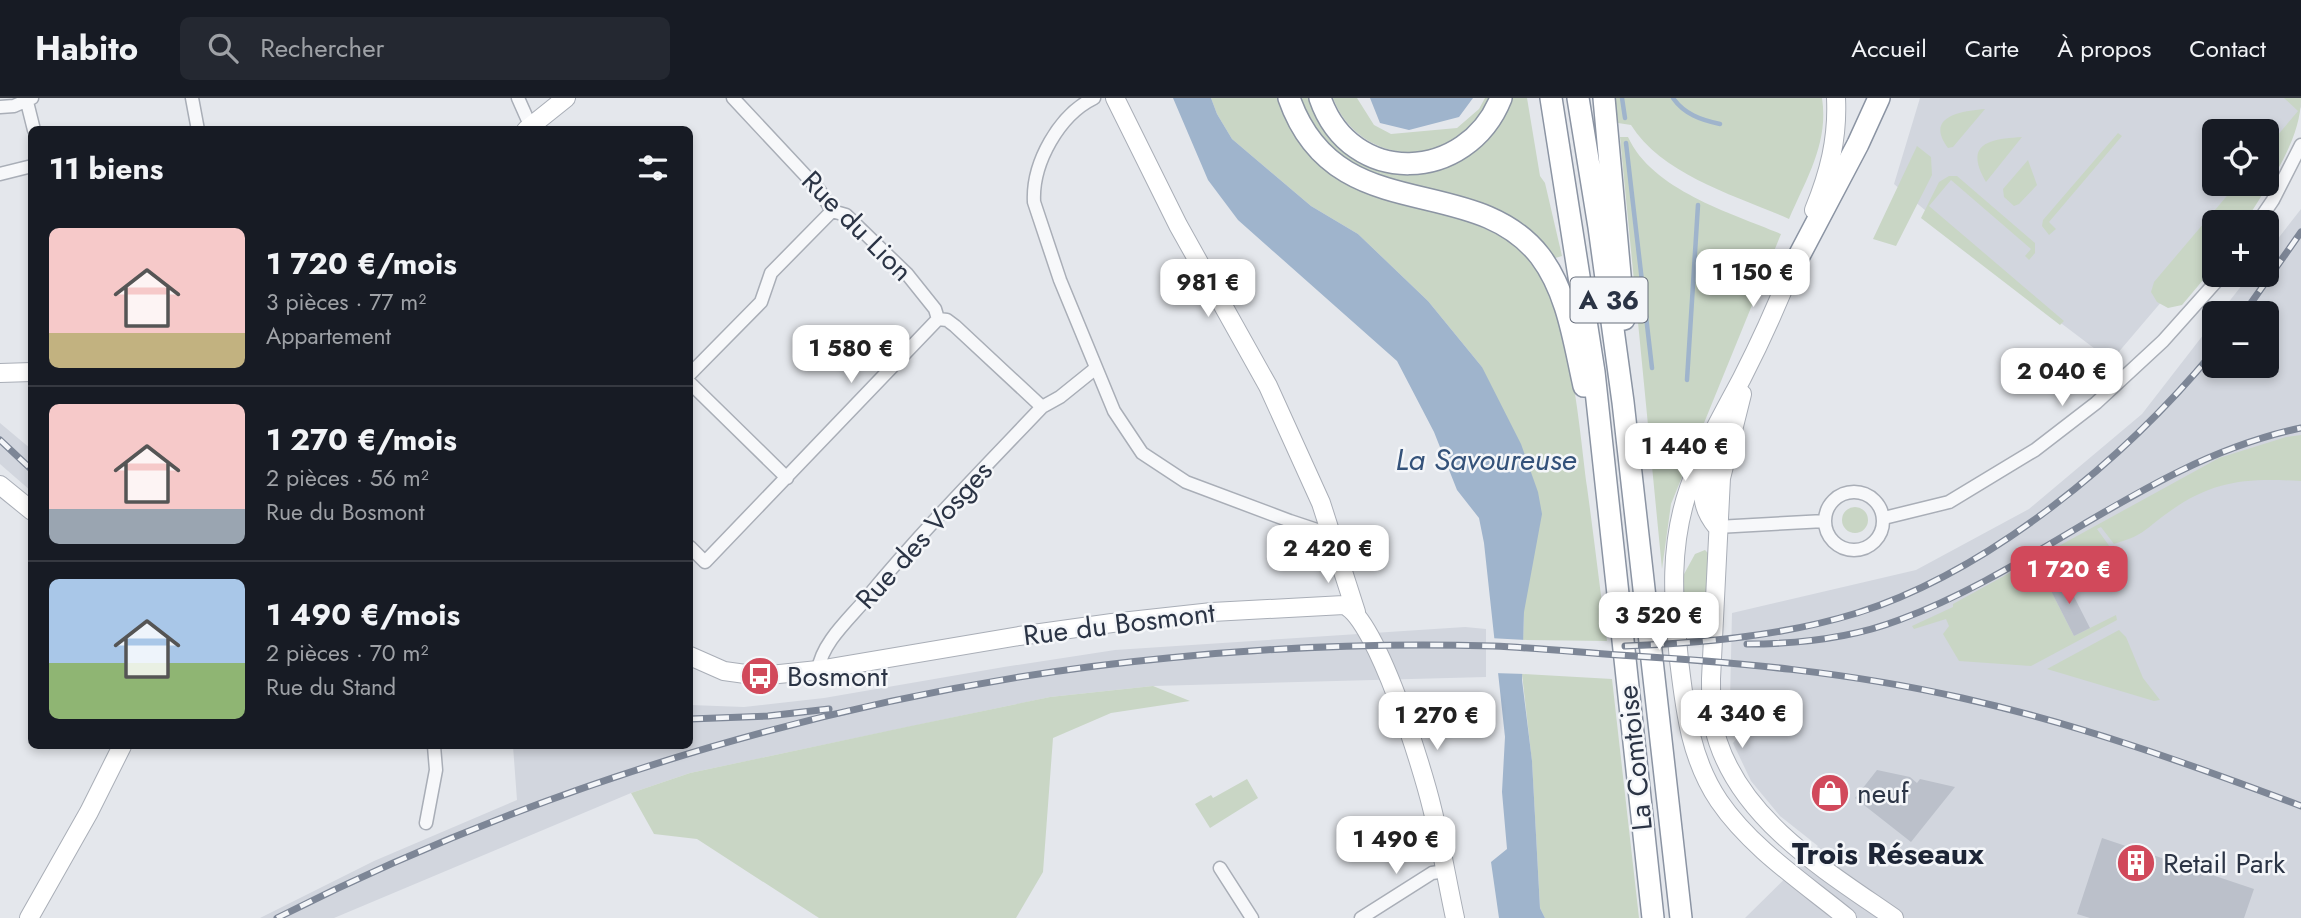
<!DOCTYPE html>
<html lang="fr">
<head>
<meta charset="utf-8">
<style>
	:root { --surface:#171b24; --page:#242831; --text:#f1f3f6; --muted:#9ea1a6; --line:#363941; --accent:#d1495b }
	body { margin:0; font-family:Jost,sans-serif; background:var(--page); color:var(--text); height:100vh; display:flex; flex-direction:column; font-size:26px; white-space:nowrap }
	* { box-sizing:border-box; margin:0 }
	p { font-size:23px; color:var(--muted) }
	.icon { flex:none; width:38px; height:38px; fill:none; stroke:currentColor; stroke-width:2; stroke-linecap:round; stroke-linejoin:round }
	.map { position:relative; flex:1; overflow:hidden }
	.side { position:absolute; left:28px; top:28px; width:665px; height:623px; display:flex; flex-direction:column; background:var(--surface); border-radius:10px; box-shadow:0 4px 10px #0003 }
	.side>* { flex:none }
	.tools { position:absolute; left:2202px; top:21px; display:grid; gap:14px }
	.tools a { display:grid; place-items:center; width:77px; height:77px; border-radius:10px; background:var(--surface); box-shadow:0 4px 10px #0003; font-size:35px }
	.price { position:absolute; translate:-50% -60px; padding:0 16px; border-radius:14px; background:#fff; color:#222; font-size:23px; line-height:46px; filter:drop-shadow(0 2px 4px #0008) }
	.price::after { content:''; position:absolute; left:50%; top:42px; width:21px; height:16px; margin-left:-10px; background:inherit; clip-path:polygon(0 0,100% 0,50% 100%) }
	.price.on { background:var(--accent); color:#fff }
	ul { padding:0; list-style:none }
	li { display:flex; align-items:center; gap:21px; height:175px; padding:0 21px }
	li+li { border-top:2px solid var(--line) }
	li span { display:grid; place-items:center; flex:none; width:196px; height:140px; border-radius:10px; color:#555 }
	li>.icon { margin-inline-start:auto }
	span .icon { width:84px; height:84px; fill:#fffc; stroke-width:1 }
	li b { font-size:30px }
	h2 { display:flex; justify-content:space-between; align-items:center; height:84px; padding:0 21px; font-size:30px }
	header { display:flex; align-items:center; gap:42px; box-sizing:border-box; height:98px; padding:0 35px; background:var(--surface); border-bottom:2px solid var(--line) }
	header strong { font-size:33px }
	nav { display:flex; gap:38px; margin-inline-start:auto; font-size:24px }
	.search { width:490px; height:63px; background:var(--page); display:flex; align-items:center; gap:18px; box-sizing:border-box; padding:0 24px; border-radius:10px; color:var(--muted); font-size:26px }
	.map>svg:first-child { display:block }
</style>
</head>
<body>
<header>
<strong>Habito</strong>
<div class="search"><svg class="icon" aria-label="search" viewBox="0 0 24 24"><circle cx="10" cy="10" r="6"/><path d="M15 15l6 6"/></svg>Rechercher</div>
<nav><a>Accueil</a><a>Carte</a><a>À propos</a><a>Contact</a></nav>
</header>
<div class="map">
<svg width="2301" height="820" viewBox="0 0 2301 820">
	<rect width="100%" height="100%" fill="#e4e7ec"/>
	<path fill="#d2d6de" d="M 1920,0 L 2301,0 L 2301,9 L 2266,75 L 2266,33 L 2214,33 L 2214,86 L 2261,86 L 2214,124 L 2214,142 L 2111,263 L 2041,210 L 1894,86 Z
		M 2301,111 L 2301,820 L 1745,820 L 1818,748 L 1780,718 L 1751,683 L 1733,645 L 1765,608 L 1730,602 L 1732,515 L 1916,472 L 2029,411 L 2142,316 L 2214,223 L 2214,268 L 2266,268 L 2266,215 L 2220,215 L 2250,177 L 2266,177 L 2266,156 Z
		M 0,325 L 31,351 L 31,393 L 0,366 Z
		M 1465,529 L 1486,531 L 1486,579 L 1153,588 L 1050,599 L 690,675 L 631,695 L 334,820 L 260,820 L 374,763 L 517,702 L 513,648 L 690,648 L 690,607 L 744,609 L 824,600 L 1004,569 L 1115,552 Z"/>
	<path fill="#c9d6c5" d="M 1211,0 L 1279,0 L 1288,23 L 1297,38 C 1351,65 1404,94 1459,120 C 1480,129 1503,136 1520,152 C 1571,200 1578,322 1587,389 C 1594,440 1600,491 1607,543 L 1523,542 L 1524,514 L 1482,269 L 1428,203 L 1358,136 L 1311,108 L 1232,41 L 1217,16 Z
		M 1298,0 L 1314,0 L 1402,75 L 1424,76 L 1462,61 L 1486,44 L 1499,28 L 1512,0 L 1527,0 L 1540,78 L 1545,85 L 1562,158 L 1552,161 L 1542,147 L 1354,69 L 1322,41 Z
		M 1333,0 L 1357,0 L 1374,27 L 1391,36 L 1457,30 L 1479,11 L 1485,0 L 1493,0 C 1481,17 1469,39 1449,47 C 1403,66 1351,48 1333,0 Z
		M 1614,0 L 1822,0 C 1829,45 1806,81 1789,121 C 1737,98 1662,77 1631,27 L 1618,25 Z
		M 2284,0 L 2301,0 C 2301,44 2267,88 2245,124 L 2214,124 L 2214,169 L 2182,207 L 2168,210 L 2157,204 L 2151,194 L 2154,184 L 2237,86 L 2266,86 L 2266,51 L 2298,13 Z
		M 1985,11 L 1953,49 L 1948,50 C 1924,18 1962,13 1985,11 Z
		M 2118,35 L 2122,38 L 2049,124 L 2056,131 L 2049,137 L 2042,128 L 2043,122 Z
		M 1620,39 L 1628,39 C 1652,92 1731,115 1781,136 L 1671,406 L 1662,471 Z
		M 2022,39 L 1986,84 C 1963,45 1990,41 2022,39 Z
		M 1917,48 L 1931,59 L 1932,77 L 1896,148 L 1873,141 Z
		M 2028,62 L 2037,87 L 2019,106 L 2014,108 L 2004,99 L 2003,91 Z
		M 1949,78 L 1957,78 L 2035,145 L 2035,155 L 2029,162 L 2025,158 L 2031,151 L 1951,82 L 1929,108 L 2064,223 L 2060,227 L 1921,120 L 1939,84 Z
		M 2301,337 L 2301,383 C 2246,380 2212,382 2166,416 C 2143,433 2144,437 2114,446 L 2101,429 L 2097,431 L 2118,460 L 2121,470 L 2073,496 L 2063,479 L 2048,487 L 2074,538 L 2116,517 L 2117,522 L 2031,568 L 1959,563 L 1943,536 L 1949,528 L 1946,521 L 1914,531 L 1912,528 L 1953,509 L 1953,506 L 2219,360 L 2286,339 Z
		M1842 422a13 13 0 1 1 26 0a13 13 0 1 1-26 0Z
		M 1705,452 L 1708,455 L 1704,535 L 1685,538 L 1682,487 L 1683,478 L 1695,456 Z
		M 2119,532 L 2126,539 L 2143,580 L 2160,602 L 2154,603 L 2047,571 Z
		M 1522,576 L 1612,581 L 1639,820 L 1545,820 L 1540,810 L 1532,664 Z
		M 1153,588 L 1190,603 L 1111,615 L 1053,640 L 1043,774 L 1016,820 L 819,820 L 697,741 L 654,736 L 631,695 L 690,675 L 906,629 L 1050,599 Z
		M 1247,681 L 1258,700 L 1210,730 L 1195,706 L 1211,697 L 1213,700 Z"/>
	<path fill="#9fb4cc" d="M 1173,0 L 1211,0 L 1217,16 L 1232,41 L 1311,108 L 1358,136 L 1428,203 L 1482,269 L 1521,346 L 1538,394 L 1542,416 L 1524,514 L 1522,582 L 1532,663 L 1540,810 L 1545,820 L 1499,820 L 1491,764 L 1507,751 L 1502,694 L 1505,639 L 1484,445 L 1479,420 L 1457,392 L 1434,334 L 1397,263 L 1238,122 L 1208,82 Z
		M 1370,0 L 1473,0 L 1459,19 L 1409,32 L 1380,25 Z"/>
	<path fill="#e4e7ec" d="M 1489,540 L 1527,542 L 1525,576 L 1493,575 Z"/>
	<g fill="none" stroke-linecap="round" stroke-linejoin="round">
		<path stroke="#9fb4cc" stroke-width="4.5" d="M 1622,0 L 1625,20
			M 1673,0 C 1684,16 1701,22 1720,26
			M 1626,45 L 1652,270
			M 1687,282 L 1698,107"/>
	</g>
	<path fill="#bbc0ca" d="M 2064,479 L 2090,530 L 2074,538 L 2048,487 Z
		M 1877,672 L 1910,679 L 1917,685 L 1920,681 L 1955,689 L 1911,744 L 1855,700 Z
		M 2102,740 L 2254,791 L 2244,820 L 2090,820 L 2077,816 Z"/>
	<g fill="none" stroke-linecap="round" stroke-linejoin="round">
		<g stroke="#a9aeb7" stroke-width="15">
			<path id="street" d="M 192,0 L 198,32
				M 518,0 L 530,27
				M 733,0 L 820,93 L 832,113 L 846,117 L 907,176 L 935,211 L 938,221
				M 1094,0 C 1059,17 1032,65 1034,104 L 1060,182 L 1114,313 L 1142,355 L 1186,384 L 1290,423 L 1317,432 L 1329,433
				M 27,4 L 34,32
				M 0,9 L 14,8 L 32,0
				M 0,76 L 32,68
				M 2258,124 L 2273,102 L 2301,47
				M 938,221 L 947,222 L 955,228 L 1042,309
				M 690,276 L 761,204 L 771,175 L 832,113
				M 690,285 L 787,380
				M1825 423a29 29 0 1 1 58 0a29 29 0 1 1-58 0Z
				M 1884,420 L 1949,404 L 2035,352 L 2096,305 L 2163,243 L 2222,177
				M 1717,429 L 1825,423
				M 690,449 L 705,464 L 938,221
				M 818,572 C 822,545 848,522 865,502 C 921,434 982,372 1042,309 L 1060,299 L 1096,270
				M 426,725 L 436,672 L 434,648
				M 1220,770 L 1252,820
				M 1361,820 L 1432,775 L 1445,773"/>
		</g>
		<g stroke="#a9aeb7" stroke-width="20">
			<path id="secondary" d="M 1115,0 L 1178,127 L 1268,288 L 1321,405 L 1356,514
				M 526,32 L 566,0
				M 1814,112 C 1829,75 1838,41 1836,0
				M 1794,164 C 1779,203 1761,243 1742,280 C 1723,316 1702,352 1689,390 C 1669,447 1673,502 1679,562 C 1685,612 1690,660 1719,703 C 1751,750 1803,784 1847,820
				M 0,275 L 32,274
				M 1742,296 L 1721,380 L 1711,581 C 1711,602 1711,624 1718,644 C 1745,725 1828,774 1894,820
				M 1710,360 C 1703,389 1697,405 1717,429
				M 0,387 L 32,413
				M 690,558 L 724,573 L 760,578 L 818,572 L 1019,538 L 1112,525 L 1212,514 L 1344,507 C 1377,521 1423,672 1432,710 C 1441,746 1447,783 1455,820
				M 29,820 L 89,714 L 122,648"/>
		</g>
		<g stroke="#8b94a3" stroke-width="24">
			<path id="highway" d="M 1289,0 C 1335,132 1473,72 1540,158 C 1568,195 1574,244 1584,288
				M 1320,0 C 1351,90 1467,85 1501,0
				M 1551,0 L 1594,274 L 1653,820
				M 1578,0 L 1599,129 L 1623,304 L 1681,820
				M 1604,0 L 1624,221
				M 1790,175 L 1858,46 L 1879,0"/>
		</g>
		<use href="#street" stroke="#f7f8fa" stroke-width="12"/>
		<use href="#secondary" stroke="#fff" stroke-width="18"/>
		<use href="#highway" stroke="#fff" stroke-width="21"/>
		<g stroke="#7d8696" stroke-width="7">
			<path id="rail" d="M 2244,215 L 2301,134
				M 0,342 L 32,372
				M 1747,546 C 1797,546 1852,540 1899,522 C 2039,471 2152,361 2301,330
				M 1625,548 C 1702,545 1783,538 1857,515 C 1990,473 2125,361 2214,253
				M 690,621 L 768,618 L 829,611
				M 277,820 C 550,682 863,589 1168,560 C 1276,549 1385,545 1493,548 C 1535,550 1577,554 1619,557 C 1734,564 1849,574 1962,600 C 2078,626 2190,666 2301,708"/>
		</g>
		<use href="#rail" stroke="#f4f6f9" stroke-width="4.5" stroke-dasharray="13" stroke-linecap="butt"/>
	</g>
	<defs>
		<g id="bus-disc" transform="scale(2.0125)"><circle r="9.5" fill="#d1495b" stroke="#f4f6f9"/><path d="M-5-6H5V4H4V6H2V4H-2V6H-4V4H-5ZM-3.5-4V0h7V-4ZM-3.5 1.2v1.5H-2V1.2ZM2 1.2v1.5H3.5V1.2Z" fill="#fff"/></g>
		<g id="shop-disc" transform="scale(2.0125)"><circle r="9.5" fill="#d1495b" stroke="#f4f6f9"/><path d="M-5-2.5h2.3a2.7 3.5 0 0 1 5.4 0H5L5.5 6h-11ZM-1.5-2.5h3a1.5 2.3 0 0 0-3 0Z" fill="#fff"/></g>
		<g id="building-disc" transform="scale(2.0125)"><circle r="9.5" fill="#d1495b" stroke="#f4f6f9"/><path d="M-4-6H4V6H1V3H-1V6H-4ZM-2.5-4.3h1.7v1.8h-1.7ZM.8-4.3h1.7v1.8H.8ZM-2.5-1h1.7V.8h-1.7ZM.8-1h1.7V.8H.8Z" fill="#fff"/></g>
	</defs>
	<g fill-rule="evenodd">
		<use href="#bus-disc" x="760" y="578"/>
		<use href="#shop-disc" x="1830" y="695"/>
		<use href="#building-disc" x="2136" y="765"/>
	</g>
	<g text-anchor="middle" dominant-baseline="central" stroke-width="5" stroke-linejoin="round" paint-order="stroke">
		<rect fill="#f4f6f9" stroke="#676e7b" stroke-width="2" x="1570.5" y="179.5" width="77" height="45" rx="5"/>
		<g font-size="26" font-weight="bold" fill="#2b3445">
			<text x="1609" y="202">A 36</text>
		</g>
		<g font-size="28" fill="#2b3445" stroke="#f4f6f9">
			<text transform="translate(857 128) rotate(45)">Rue du Lion</text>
			<text transform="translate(924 437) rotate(-48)">Rue des Vosges</text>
			<text transform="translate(1119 526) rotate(-7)">Rue du Bosmont</text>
			<text transform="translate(1635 660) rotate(-96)">La Comtoise</text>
		</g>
		<g font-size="28" fill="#2b3445" stroke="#f4f6f9" text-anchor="start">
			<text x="787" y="578">Bosmont</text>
			<text x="1857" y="695">neuf</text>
			<text x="2163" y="765">Retail Park</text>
		</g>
		<g font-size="30" font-style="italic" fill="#34527a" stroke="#f4f6f9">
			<text x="1486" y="361">La Savoureuse</text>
		</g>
		<g font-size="30" font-weight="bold" fill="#1d2536" stroke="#f4f6f9">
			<text x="1888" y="755">Trois Réseaux</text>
		</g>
	</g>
</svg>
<div class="tools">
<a><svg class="icon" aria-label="locate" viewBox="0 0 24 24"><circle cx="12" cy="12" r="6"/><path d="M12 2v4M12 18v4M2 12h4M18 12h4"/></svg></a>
<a>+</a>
<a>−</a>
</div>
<b class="price" style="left:1753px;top:211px">1 150 €</b>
<b class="price" style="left:1208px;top:221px">981 €</b>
<b class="price" style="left:851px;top:287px">1 580 €</b>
<b class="price" style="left:2062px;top:310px">2 040 €</b>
<b class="price" style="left:1685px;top:385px">1 440 €</b>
<b class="price" style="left:1328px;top:487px">2 420 €</b>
<b class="price on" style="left:2069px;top:508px">1 720 €</b>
<b class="price" style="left:1659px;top:554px">3 520 €</b>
<b class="price" style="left:1742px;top:652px">4 340 €</b>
<b class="price" style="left:1437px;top:654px">1 270 €</b>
<b class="price" style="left:1396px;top:778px">1 490 €</b>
<section class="side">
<h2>11 biens<svg class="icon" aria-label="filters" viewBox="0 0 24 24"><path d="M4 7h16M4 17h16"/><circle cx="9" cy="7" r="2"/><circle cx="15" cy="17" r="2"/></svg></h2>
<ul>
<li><span style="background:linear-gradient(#f6c9c9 75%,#c2b280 0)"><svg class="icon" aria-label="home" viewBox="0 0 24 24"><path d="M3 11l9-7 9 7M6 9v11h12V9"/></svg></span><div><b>1 720 €/mois</b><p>3 pièces · 77 m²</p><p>Appartement</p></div></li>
<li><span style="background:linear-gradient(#f6c9c9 75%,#9aa5b1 0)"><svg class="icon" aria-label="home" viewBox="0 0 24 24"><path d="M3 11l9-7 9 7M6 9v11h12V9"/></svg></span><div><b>1 270 €/mois</b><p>2 pièces · 56 m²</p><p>Rue du Bosmont</p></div></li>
<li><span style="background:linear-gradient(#a9c7e8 60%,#8fb573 0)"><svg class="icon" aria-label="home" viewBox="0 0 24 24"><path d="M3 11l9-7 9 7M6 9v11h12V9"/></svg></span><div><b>1 490 €/mois</b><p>2 pièces · 70 m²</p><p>Rue du Stand</p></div></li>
</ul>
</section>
</div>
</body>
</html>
